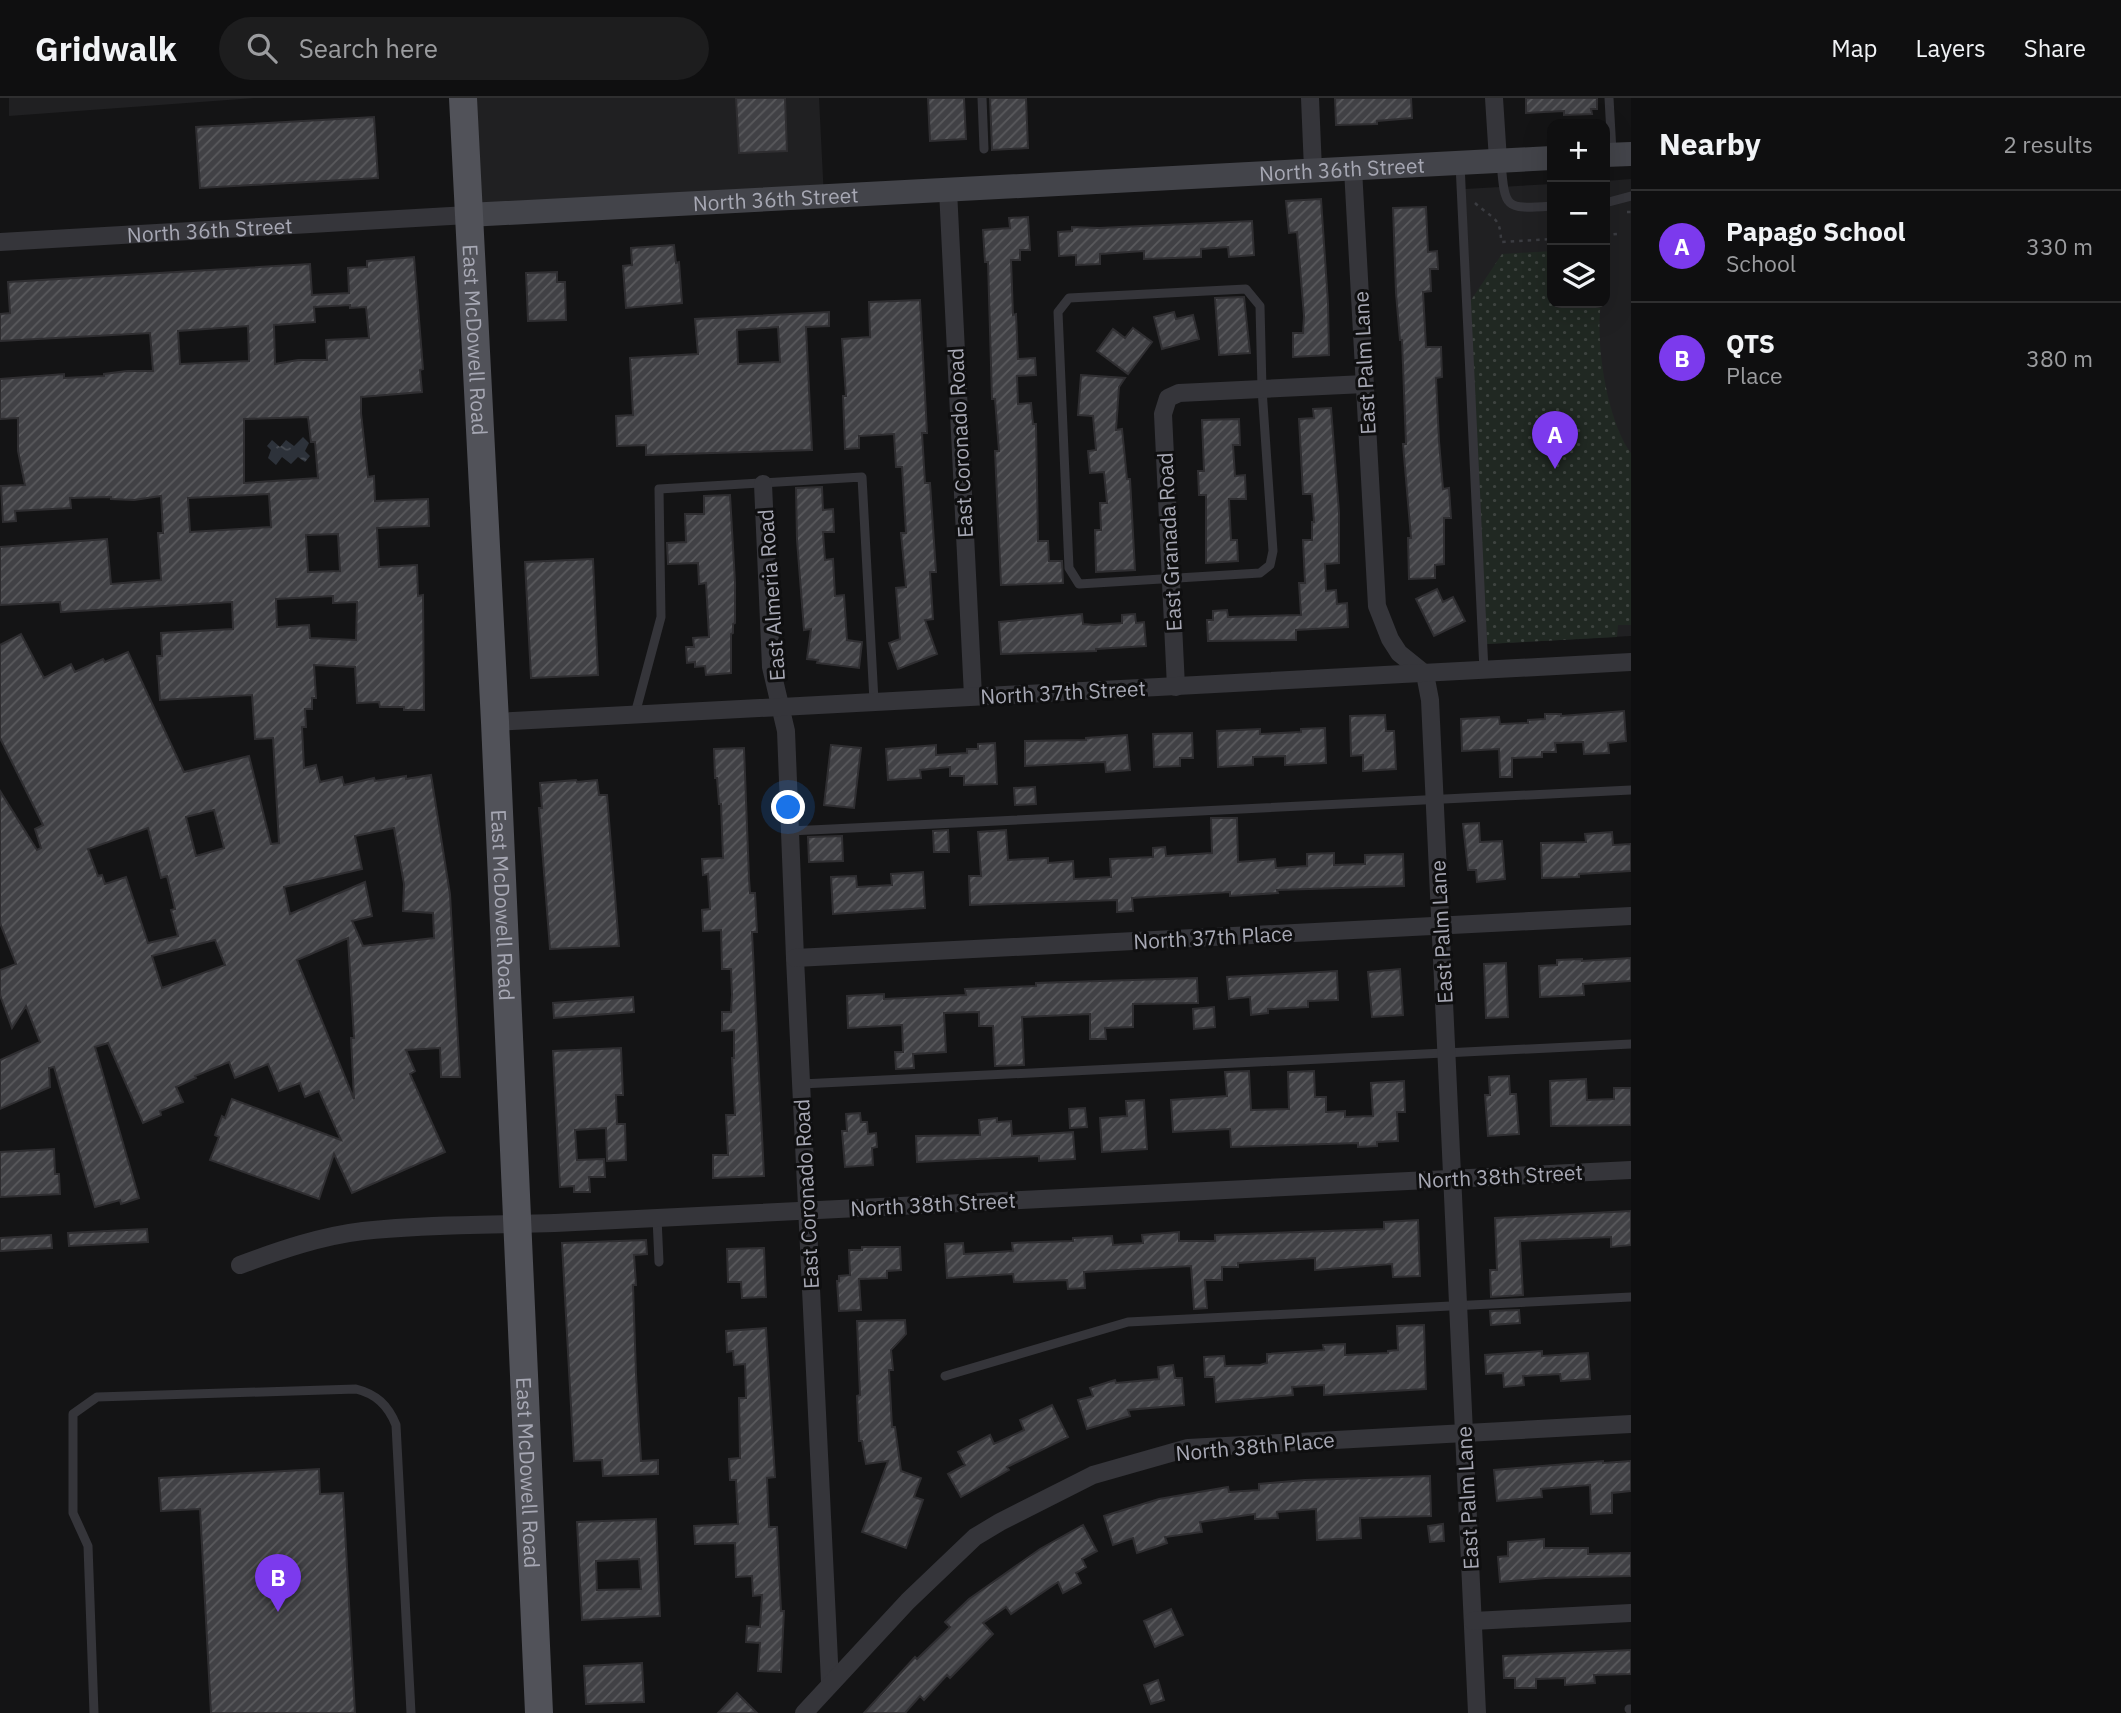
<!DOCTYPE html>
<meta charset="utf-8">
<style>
:root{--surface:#0f0f10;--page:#1d1d1e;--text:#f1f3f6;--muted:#9b9c9f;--line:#2f2f30;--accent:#7c3aed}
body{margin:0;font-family:"IBM Plex Sans",sans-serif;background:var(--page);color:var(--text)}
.controls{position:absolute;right:21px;top:21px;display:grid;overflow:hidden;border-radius:14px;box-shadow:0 7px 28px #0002}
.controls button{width:63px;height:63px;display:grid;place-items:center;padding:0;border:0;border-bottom:2px solid var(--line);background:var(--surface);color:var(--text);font:35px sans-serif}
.you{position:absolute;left:789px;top:710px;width:24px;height:24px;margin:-18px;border:5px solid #fff;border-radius:50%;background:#1a73e8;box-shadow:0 0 0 10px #1a73e833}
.badge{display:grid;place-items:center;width:46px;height:46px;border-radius:50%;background:var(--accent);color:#fff;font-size:23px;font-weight:700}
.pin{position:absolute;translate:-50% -58px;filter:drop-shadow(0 2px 4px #0008)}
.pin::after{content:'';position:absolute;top:37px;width:24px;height:21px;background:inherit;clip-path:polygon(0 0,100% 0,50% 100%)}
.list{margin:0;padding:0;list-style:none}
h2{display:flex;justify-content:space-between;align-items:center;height:91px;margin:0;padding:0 28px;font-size:30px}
h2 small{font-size:23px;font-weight:400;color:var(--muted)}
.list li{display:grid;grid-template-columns:46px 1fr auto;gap:21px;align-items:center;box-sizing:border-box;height:112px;padding:0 28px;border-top:2px solid var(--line)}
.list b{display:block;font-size:26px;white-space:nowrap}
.list p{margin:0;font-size:23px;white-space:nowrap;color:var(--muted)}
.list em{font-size:23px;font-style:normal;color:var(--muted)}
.icon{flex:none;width:38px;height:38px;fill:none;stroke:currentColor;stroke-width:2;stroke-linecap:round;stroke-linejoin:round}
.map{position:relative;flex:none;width:1631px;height:1615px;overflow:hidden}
header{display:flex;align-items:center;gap:42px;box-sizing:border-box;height:98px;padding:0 35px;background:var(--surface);border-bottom:2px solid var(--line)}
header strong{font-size:33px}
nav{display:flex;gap:38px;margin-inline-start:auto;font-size:24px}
.search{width:490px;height:63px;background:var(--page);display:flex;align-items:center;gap:18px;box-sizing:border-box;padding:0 24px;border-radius:38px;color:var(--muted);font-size:26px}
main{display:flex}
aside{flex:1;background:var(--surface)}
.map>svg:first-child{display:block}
</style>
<header>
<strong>Gridwalk</strong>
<div class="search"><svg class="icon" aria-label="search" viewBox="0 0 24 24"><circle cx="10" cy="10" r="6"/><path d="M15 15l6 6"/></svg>Search here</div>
<nav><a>Map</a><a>Layers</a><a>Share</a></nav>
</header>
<main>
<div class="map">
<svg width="1631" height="1615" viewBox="0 0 1631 1615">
<defs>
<pattern id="grass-dots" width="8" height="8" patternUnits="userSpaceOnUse" patternTransform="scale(1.75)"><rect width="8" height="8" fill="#202822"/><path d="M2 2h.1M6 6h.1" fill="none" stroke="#3e4440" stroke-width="1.8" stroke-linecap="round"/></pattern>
<pattern id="water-ripples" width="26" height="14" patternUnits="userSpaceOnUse" patternTransform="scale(1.75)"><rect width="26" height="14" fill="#2d323a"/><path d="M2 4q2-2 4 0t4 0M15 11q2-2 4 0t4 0" fill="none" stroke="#494d54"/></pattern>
<pattern id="building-hatch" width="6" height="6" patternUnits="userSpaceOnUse" patternTransform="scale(1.75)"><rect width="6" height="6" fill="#414145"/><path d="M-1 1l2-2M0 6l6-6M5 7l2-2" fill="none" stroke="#5a5a5d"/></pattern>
</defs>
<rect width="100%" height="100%" fill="#141415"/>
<path fill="#202022" d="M9,0H255L9,18Z
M463,0H819L824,100L468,117Z
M1631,81V538L1487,546L1465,91L1552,86V205H1605V83Z"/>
<path fill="url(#grass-dots)" d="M1552,153V205H1601C1595,245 1607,323 1631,355V527H1618L1617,539L1487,546L1467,208L1502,156Z"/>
<path fill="url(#water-ripples)" d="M303,339L309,345L305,353L310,358L305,364L298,359L291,366L282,359L276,367L268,360L271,352L267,348L272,342L280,349L286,342L294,348Z"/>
<path fill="url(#building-hatch)" stroke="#2f2e31" stroke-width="2" fill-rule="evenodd" d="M736,0H785L787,53L739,55Z
M928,0H964L966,41L930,43Z
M990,0H1026L1028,50L992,52Z
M1335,0H1411L1412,20L1377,23V26L1336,27Z
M1526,0H1597V11H1591L1592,16L1564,17V13L1526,15Z
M374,19L378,80L200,90L196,29Z
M1321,101L1328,205L1329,257L1293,259V235H1303L1304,218L1297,134L1289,135L1286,103Z
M1426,109L1428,154L1437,153L1438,171H1430L1431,193L1423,194L1426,249H1441L1442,279L1436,280L1439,343L1443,391L1449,390L1451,420H1444V466L1435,467V480L1409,481L1408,440H1411L1403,346H1406L1402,242H1400L1396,195L1393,110Z
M1028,119L1030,152H1020V162H1011L1013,217L1016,216L1018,261L1035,260L1036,277L1017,278L1018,306L1031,305L1033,326H1036L1038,443H1048L1049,463H1062L1063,485L1001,487L995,353H999L995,301H992L988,164H985L983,132L1010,130L1009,120Z
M1252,123L1254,157L1229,159L1228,149L1201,151V159L1144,161V153L1100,156V166L1076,167V157L1059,158L1058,134L1072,133V129L1099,130Z
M674,147L676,165L679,164L682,205L626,210L623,168L632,167L631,150Z
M414,159L423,271L420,272L422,294L361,299V315L368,379L374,378L375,403L428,401L429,428L377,430L379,469L417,467L418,498L423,497L424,612H404V609H380L379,604L357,605L355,569L314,567L316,600H312V611H305L306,629H302L304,670L316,667L320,684L342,679L344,687L374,680L375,683L406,678V681L431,677L450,796L460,979H441L440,950L406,952L415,973L410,976L445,1054L352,1095L334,1056L319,1101L210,1062L219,1039L215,1037L222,1018L225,1020L232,1001L341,1042L319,993L305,999L300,985L279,993L268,966L235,980L229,964L195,978L196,980L176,989L183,1004L160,1013L161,1017L143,1025L108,945L95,949L139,1100L121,1106L120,1102L95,1109L54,969L49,970L50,989L0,1011V962L40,944L26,908L12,930L0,897V872L16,866L0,825V693L37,752L41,750L35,731L43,727L0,640V547L21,536L44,580L71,566L75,574L103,561L105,564L128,554L184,674L249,658L271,746L279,745L273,640L255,641L252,597L160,602L157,558H162L161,535L233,531L232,504L61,514L60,504L0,507V449L107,441L111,486L161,482L158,435H163L161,398L134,402L111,401V399L70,400L71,410L15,413L16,423L3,424L1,388L25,387L18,353V320L0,321V281L64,276V280L104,278V276L127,273H153L150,235L0,243V216L10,215L8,184L310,166L312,197L349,195L348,170L367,169V163ZM350,207V210L366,209L369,240L326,242L327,262H298L275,266L274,227L315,224L314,209ZM248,228L249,263L180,266L178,233ZM308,319L311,344H315L318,380L244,385V321ZM269,396L271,429L190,434L188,400ZM338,436L340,473L308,474L306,437ZM333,498V505L357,504L356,542L310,540L309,527L277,529L276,501ZM214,712L224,750L196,758L186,719ZM148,730L161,780L167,778L175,811L171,812L178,838L148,845L126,779L105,786L102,777L98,778L88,751ZM394,730L404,786L403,813L433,815L434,840L363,848L352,823L372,818L365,784L290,816L284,789L362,771L355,738ZM348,840L354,940H351L354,1001L297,862ZM215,842L225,867L162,890L152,858Z
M557,174V184H565L566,222L528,223L526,175Z
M1244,199L1250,255L1219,257L1215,200Z
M920,202L927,335H922L925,385H930L936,474H930L933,521L925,522L937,556L898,571L889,545L900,541L896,490L906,489L901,435H906L902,369H896L894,336L859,338V350L845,351L843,298H846L842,241L870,239L869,204Z
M829,214V228L806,229L812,352L646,357V347L617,348L616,318L633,317L630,260L698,256L695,221ZM778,229L780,264L738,266L737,232Z
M1174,214L1176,221L1193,217L1199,241L1162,251L1154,219Z
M1133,230L1152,244L1128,276L1097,253L1113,231L1125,240Z
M1081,277L1125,280L1119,289L1116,332L1122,331L1127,381H1130L1135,472L1096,474L1095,432H1101L1100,405H1107L1104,374L1090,375L1088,353L1096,352L1093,318L1078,317Z
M1331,310L1339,414V465L1325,466L1326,493L1336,492L1337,506L1347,505L1348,529L1296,532V542L1208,543L1207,522H1213V513L1227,512L1228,519L1301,517L1299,485H1305L1303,442H1312V424H1314L1312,396H1303L1299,321L1314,320L1313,311Z
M1239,321L1240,347H1233L1235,378L1245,377L1246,401H1229L1231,442H1237L1238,463L1206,465V397H1199L1198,373H1204L1202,322Z
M822,389L823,412L833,411L834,434H823L825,462L833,461L835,498L844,497L847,542L862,544L859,570L817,565L818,562L807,561L811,531L804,532L797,442L796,390Z
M730,397L735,484V525L733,526V535L731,536V575L706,577L705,568L695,569V564L687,565L686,549H694L693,540L709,539L706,485L699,486L698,465L668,466L667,445L686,444L685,416H704V398Z
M593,461L598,577L531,580L525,464Z
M1437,491L1443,504L1453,499L1465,523L1434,538L1416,501Z
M1082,516L1083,526L1095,527L1122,525V517L1135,516L1136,525L1144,524L1146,548L1096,551V553L1001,556L999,524Z
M1624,613L1626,643L1608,645L1609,655L1584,656L1583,644L1555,645L1556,654H1542V659L1512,660V679H1500L1499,651L1462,653L1461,621L1499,619L1500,626L1528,625V622L1545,621V616H1561V618Z
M1385,617L1386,633H1394L1396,671L1363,673V657L1351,658L1350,618Z
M1325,630L1326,665L1285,667V658L1253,659V667L1218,669L1217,633L1260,631V636L1301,634V631Z
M1192,635L1193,660H1180V668L1154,669L1153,636Z
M1127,637L1130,672L1106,674L1105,664L1025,668V643L1086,642V640Z
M995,645L997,686L964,687V678H950V669L920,672L921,680L888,682L886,651L936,647V657L967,655V651H978V646Z
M831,647L861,650L854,710L824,707Z
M744,650L749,780L750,795H755L757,834H752L764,1078L713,1080V1057H728L726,1017H735L732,960H734V932L722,933V914H731L732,897L731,871H722L721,832L703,833L702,812L710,811L708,776L703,777L702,761L723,760L721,706H719L717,680H715L714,651Z
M576,682L577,684L597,682L599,697H607L619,848L550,851L539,710H542L540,685Z
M1035,689L1036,706L1015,707L1014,690Z
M1211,720H1237L1238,764L1275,761L1276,770L1307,768V756L1334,755V767L1365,766V757L1403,756L1404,788L1277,792L1278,795L1230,798V794L1132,800L1133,813L1117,814V802L970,807L969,778H981L978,734L1006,732L1008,762L1048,760V765L1073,763L1074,781L1111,779L1110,761L1153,759V750L1165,749L1166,758L1212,755Z
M1479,725L1480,744L1502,743L1505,781L1477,784L1476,772H1468L1463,726Z
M948,732L949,754H934L933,733Z
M1612,734L1613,747L1631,746V773L1579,776V779L1542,780L1541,745L1586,744L1585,736Z
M842,738L843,763L809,764L808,739Z
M923,774L925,810L833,816L831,779L856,778L857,789L892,787L891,776Z
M1631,860V883L1583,886L1584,897L1540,899L1539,868L1557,867V862L1582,861V863Z
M1506,865L1508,919L1486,920L1484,866Z
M1400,871L1403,917L1372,919L1368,874Z
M1337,873L1338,902L1308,903V909L1268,911V915L1251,917L1250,899L1229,901L1227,879Z
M1197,880L1198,905L1133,906V929L1105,930L1106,941H1090V916L1022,919L1024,967L995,968L993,928H979V914L944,915L946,954L913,956L914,970L896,971L895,954H903L902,927L848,930L847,898L884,896V901L966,897L965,891L1036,888V885Z
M633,899L634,914L554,920L553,905Z
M1214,909L1215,929L1194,931L1193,911Z
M621,950L623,997H616L617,1026H625L626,1062L607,1063L606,1030L575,1032L577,1062L604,1061L605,1079H589L590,1094H574V1088L560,1089L553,953Z
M1249,973L1251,1012L1289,1011L1288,974L1314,973L1315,999H1326V1014L1345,1013V1019L1373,1018L1371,985L1404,983L1405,1014H1397L1398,1043L1377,1044V1048L1358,1049V1045L1231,1049L1230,1031L1173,1034L1171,1002L1227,998L1225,974Z
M1509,978L1510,996H1516L1519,1036L1488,1038L1485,997H1490L1489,979Z
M1586,981L1587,1002L1614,1001V990H1631V1027L1551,1028L1550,983Z
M1144,1002L1147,1051L1102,1054L1100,1020L1127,1018L1126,1003Z
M1085,1010L1087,1029L1070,1030L1069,1011Z
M860,1015L861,1024H867L868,1036L876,1035L877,1049L872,1050L873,1067L845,1069L842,1033H847L846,1016Z
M997,1020V1024L1011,1023L1012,1038L1073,1034L1075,1061L1039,1063V1058L917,1064L916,1038L980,1037L979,1022Z
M54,1051L55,1076H59L60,1096L0,1099V1054Z
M1631,1113V1147L1611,1149V1139L1520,1143L1523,1197L1491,1199L1490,1172H1497L1495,1120Z
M1418,1122L1420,1178L1393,1179L1392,1166L1315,1172V1160L1238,1165V1169H1222V1182H1205L1207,1210L1194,1211L1191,1168L1084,1174L1085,1190L1068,1191L1067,1182L1014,1184L1013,1176L947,1180L945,1146L963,1145L964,1156L1013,1153L1012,1145L1073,1143V1140L1112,1138L1113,1147L1143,1145L1142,1137L1179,1134V1143H1215V1137L1384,1131V1124Z
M147,1131L148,1144L69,1148L68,1135Z
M51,1137L52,1150L0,1153V1140Z
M646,1142L647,1156L634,1157L636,1187H633L636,1276L641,1363L658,1362V1376L603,1378L602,1362L574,1363L562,1145Z
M862,1149H900L901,1172L887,1173V1180L859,1181L861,1212L839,1213L837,1183H839V1178L850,1177L849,1152H862Z
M764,1150L766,1199L742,1200L741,1184H728L727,1151Z
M1519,1212L1520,1225L1491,1227L1490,1213Z
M905,1222L906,1236L891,1252L893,1272H889L892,1329H895L901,1373L921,1380L914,1399L923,1402L906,1450L862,1434L888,1363L866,1366L862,1343H859L857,1298L860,1297L857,1223Z
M1424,1227L1426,1291L1324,1297V1287L1292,1289L1293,1297L1216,1304L1214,1279H1205L1204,1259L1224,1258L1225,1268L1260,1267L1267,1265V1256L1324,1252L1323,1247L1345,1246V1257L1388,1255V1253L1398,1252L1397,1228Z
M766,1230L775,1379L767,1380L769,1429H777L781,1513H784L781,1574L758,1573L760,1545L746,1544L747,1528L760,1529L762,1497L753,1498L752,1478L736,1479L735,1445L695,1446L694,1428L738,1426L736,1382H730L729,1361L740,1360L739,1300H746L745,1266L734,1267L733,1253L727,1254L726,1233Z
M1542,1253V1258L1588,1255L1590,1281L1561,1283L1560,1276L1523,1278L1524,1287L1504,1289L1503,1275L1486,1276L1485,1257Z
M1173,1267L1175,1280H1182L1184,1307L1128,1312L1130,1318L1087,1331L1078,1302L1093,1298L1090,1290L1115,1282L1116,1285L1159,1281L1158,1269Z
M1052,1307L1068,1339L1007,1369L1009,1372L961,1399L948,1376L965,1367L958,1354L990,1337L994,1346L1024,1332L1020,1322Z
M1603,1363V1365L1631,1363V1393L1612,1395V1415L1591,1416L1590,1387L1541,1391L1542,1399L1497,1403L1494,1372Z
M319,1371L320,1396L343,1395L355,1615H211L200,1411L161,1413L159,1380Z
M1430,1378L1431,1418L1360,1420L1361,1440L1317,1442L1316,1411L1277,1414L1278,1420L1255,1421V1416L1200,1424L1202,1434L1165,1439L1167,1445L1137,1455L1133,1440L1113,1447L1104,1418L1159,1401L1228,1389L1229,1394L1259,1392V1386L1305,1382Z
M656,1421L660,1518L582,1522L577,1424ZM639,1461L641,1491L597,1492L596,1463Z
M1443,1426L1444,1443L1430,1444L1428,1428Z
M1083,1427L1097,1453L1082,1461L1086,1469L1076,1475L1081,1485L1063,1495L1058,1484L1011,1516L1006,1509L983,1525L993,1536L950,1580L947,1577L924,1602L920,1598L905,1615H864L915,1559L917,1561L950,1529L945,1524L969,1501L1040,1451Z
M1544,1441V1450H1588V1456L1631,1455V1478L1546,1480L1500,1484L1498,1459L1508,1458V1444Z
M1171,1511L1183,1537L1155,1549L1144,1523Z
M1631,1552V1576L1594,1577L1595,1585L1565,1587V1580L1536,1581V1590H1515V1580H1504L1503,1558Z
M642,1565L644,1604L586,1606L584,1568Z
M1158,1582L1164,1602L1151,1606L1144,1587Z
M737,1595L757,1615H718Z"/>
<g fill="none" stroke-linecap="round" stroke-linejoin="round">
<path stroke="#3b3c41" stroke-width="2.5" stroke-dasharray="3.5 5" stroke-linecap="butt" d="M1475,105C1492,121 1501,118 1501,144L1552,141
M1627,114H1631
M1605,137L1617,136"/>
<path stroke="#35353a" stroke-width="9" d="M982,0L984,51
M1609,0L1612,54
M1501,64C1505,112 1505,111 1552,108
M1460,66L1484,573
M1605,105L1631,98
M1246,191L1260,208L1262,291L1273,453L1270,467L1260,475L1079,486L1069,470L1058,214L1069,200Z
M635,616L661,519L659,391L862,379L874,603
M790,733L1631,692
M801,986L1631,946
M657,1120L659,1164
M945,1278L1128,1224L1631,1199
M1629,1611H1631
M94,1615L88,1448L73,1415V1316L97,1299L356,1291C376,1296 388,1307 396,1327L411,1615"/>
<g stroke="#35353a" stroke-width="18">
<path d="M1310,0L1313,72"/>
<path d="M1494,0L1498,62"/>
<path d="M1353,71L1377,508L1390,541L1399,555L1425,576L1430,602L1477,1615"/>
<path d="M948,92L973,598"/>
<path id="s1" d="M0,144L468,117"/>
<path d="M763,386L771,569L786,633L795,860L830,1584"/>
<path d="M1176,589L1163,316L1168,300L1179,295L1365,286"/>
<path d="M495,624L1631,564"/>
<path d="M795,860L1631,818"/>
<path d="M240,1167C280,1152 321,1138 363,1133C427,1126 492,1127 555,1125L1631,1072"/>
<path d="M1473,1523L1631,1515"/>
<path d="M804,1615L908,1503L975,1439L1000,1424L1093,1377L1188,1350L1631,1326"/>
</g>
<g stroke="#43444a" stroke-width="24">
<path d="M1605,57L1631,56"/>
<path id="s2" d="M468,117L1552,60"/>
</g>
<path stroke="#515259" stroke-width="28" id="s3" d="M463,0L495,624L539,1615"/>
</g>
<g text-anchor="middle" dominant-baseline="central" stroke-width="6" stroke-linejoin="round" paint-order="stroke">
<g font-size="21" fill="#a7a8b4" stroke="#0f0f10">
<text stroke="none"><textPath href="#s2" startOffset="875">North 36th Street</textPath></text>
<text stroke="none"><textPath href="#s2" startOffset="308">North 36th Street</textPath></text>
<text stroke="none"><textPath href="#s1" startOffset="210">North 36th Street</textPath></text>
<text stroke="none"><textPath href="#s3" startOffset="242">East McDowell Road</textPath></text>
<text transform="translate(1364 265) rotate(-93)">East Palm Lane</text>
<text transform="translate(960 345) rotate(-93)">East Coronado Road</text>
<text transform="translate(1169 444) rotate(-93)">East Granada Road</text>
<text transform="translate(771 497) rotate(-94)">East Almeria Road</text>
<text transform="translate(1063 594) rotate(-3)">North 37th Street</text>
<text stroke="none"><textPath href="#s3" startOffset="808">East McDowell Road</textPath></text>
<text transform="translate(1441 834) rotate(-93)">East Palm Lane</text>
<text transform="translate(1213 839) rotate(-3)">North 37th Place</text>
<text transform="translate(1500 1078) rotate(-3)">North 38th Street</text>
<text transform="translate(806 1096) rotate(-93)">East Coronado Road</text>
<text transform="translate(933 1106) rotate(-3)">North 38th Street</text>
<text transform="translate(1255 1348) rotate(-5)">North 38th Place</text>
<text stroke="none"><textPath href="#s3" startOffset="1376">East McDowell Road</textPath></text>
<text transform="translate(1467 1400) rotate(-93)">East Palm Lane</text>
</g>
</g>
</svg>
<div class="controls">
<button>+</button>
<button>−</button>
<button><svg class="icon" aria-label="layers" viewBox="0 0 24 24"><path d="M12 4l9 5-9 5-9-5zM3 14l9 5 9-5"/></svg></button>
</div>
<div class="you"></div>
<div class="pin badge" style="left:1555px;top:371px">A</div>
<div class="pin badge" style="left:278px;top:1514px">B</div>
</div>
<aside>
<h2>Nearby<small>2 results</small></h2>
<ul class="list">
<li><span class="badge">A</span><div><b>Papago School</b><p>School</p></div><em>330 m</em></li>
<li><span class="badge">B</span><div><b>QTS</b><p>Place</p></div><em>380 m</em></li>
</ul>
</aside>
</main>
